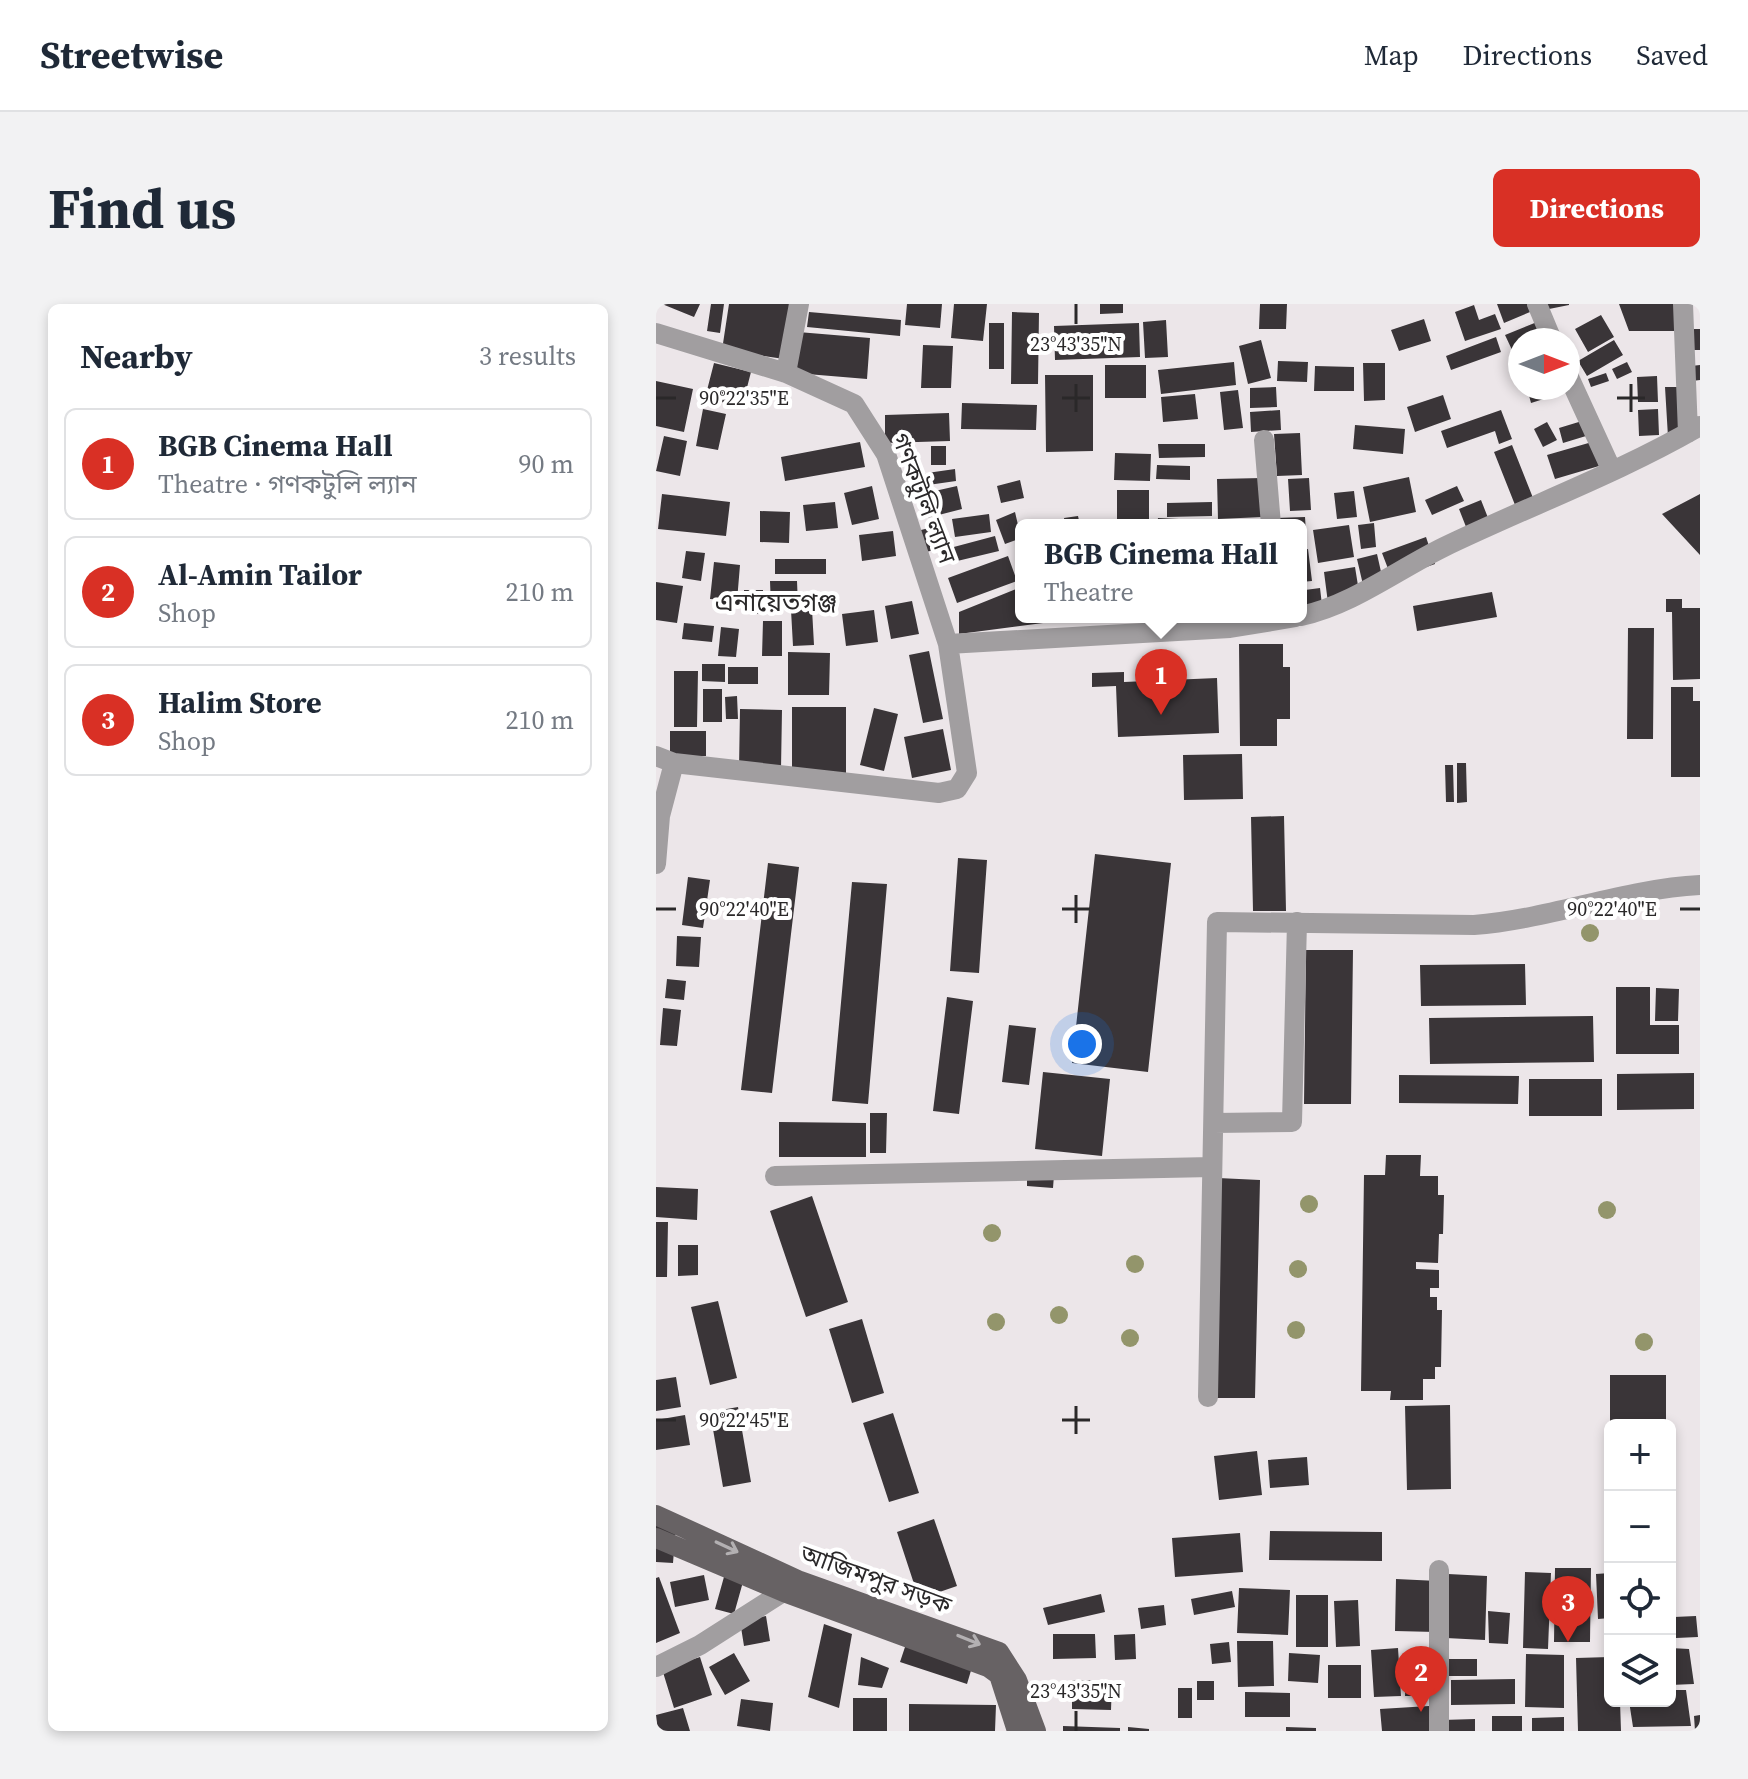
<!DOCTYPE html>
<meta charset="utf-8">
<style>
:root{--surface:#fff;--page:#f2f2f3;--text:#1f2937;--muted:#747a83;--line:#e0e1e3;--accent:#d93025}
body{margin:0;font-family:"Source Serif 4","Noto Sans Bengali",serif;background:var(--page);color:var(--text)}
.controls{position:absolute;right:24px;bottom:24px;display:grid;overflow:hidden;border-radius:12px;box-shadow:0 4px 12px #0003}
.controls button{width:72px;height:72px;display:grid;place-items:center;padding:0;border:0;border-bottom:2px solid var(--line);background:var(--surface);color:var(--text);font:40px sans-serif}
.compass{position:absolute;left:852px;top:24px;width:72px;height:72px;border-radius:50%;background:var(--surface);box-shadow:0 4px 12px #0003;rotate:90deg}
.you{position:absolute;left:426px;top:740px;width:28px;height:28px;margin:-20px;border:6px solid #fff;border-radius:50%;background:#1a73e8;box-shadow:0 0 0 12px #1a73e833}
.badge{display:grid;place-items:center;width:52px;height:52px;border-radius:50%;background:var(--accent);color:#fff;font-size:26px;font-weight:700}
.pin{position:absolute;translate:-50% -66px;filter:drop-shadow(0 2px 4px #0008)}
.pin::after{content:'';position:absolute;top:42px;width:28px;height:24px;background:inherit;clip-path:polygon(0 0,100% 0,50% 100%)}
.popup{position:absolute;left:359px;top:215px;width:292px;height:104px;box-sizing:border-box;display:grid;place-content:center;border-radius:12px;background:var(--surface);filter:drop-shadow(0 2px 6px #0005);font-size:26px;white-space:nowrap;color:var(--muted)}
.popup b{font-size:30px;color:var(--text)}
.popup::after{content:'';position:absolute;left:50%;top:100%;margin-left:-16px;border:16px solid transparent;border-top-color:var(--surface)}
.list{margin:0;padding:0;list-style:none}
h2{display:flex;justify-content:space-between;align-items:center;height:104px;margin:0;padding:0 32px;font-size:34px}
h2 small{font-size:26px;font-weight:400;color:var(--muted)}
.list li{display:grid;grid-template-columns:52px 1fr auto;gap:24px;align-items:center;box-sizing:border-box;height:112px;margin:0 16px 16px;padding:0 16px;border:2px solid var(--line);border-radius:12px}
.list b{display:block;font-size:30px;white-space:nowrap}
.list p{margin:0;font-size:26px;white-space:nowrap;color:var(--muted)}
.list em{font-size:26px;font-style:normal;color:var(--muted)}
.icon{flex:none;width:44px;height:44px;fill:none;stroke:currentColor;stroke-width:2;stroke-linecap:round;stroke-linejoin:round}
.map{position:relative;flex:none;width:1044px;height:1427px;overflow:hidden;border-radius:12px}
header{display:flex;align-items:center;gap:48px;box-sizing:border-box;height:112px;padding:0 40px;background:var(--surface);border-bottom:2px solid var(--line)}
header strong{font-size:38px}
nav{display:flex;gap:44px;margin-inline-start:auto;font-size:28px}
.intro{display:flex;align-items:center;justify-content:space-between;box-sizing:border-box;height:192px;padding:0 48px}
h1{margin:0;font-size:56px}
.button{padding:20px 36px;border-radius:12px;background:var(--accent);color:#fff;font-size:28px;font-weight:700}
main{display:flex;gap:48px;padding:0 48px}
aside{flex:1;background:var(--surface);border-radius:12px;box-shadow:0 4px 12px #0003}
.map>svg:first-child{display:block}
</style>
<header>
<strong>Streetwise</strong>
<nav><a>Map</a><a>Directions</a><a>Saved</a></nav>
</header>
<div class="intro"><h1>Find us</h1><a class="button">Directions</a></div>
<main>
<aside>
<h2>Nearby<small>3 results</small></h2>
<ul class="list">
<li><span class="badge">1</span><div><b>BGB Cinema Hall</b><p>Theatre · গণকটুলি ল্যান</p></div><em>90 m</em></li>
<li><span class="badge">2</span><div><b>Al-Amin Tailor</b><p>Shop</p></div><em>210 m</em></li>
<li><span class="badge">3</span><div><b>Halim Store</b><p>Shop</p></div><em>210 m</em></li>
</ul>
</aside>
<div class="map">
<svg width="1044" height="1427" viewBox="0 0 1044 1427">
<rect width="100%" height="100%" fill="#ece6e9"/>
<path fill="#3a3538" d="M6,0H44L38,13Z
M55,0H68L64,29L51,27Z
M73,0H136L128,55L66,46Z
M251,0H286L284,24L249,21Z
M298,0H331L327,37L295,34Z
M444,0H467V9L444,10Z
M604,0H631L630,25H603Z
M841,0H871L874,8L848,19Z
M887,0H913V1L888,6Z
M963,0H1022V27H973Z
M818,1L823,16L839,10L845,25L809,37L799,8Z
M153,8L245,16L244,32L151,23Z
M356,8L383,9L382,80H355Z
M945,11L958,33L932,48L919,25Z
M768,15L775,37L743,47L735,26Z
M510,16L512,53L489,54L487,18Z
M881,18L886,36H864V45L857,48L849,31Z
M333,19H348V65H333Z
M483,19L484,53L399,56L398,22Z
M1033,25H1044V46H1033Z
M142,28L214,34L211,75L139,69Z
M840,33L845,48L795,66L790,52Z
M605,36L615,74L592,80L583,42Z
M958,36L967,51L931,72L922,57Z
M267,41L297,42L295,84H265Z
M622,57L652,58L651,78L621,77Z
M578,58L580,81L505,90L502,66Z
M971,58L976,68L961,75L956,65Z
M58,59L95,68L86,103L49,94Z
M707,59H729V96L708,97Z
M449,61H490V94H449Z
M1044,61V76L1036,77L1035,62Z
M659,62L698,63V87H658Z
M950,69L953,77L935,83L932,75Z
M389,71H437V147L390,148Z
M1001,72L1002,98H982L981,73Z
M0,77L37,85L28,128L0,122Z
M620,83L621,103L594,104V84Z
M1009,83H1025L1027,132L1012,133Z
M871,84H909L910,88L875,99Z
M582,86L587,124L568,126L564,88Z
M539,90L542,115L507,118L505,93Z
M787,91L795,115L759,128L751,103Z
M306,99L381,101L380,126L305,125Z
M47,105L70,110L62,146L40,142Z
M1002,105L1003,131L983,132L982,106Z
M624,106L625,126L595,128L594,108Z
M845,106L856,135L843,140L839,127L791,144L785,127Z
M293,109L294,137L229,139V111Z
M926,117L930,132L907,139L903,124Z
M891,118L901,136L887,143L878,125Z
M699,121L749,125L747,150L697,145Z
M644,129L646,171L621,172L618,130Z
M8,132L31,137L24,172L0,167Z
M204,138L209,163L129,177L125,153Z
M936,138L943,162L899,175L891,151Z
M502,140H549V153L503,154Z
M856,141L881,204L863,211L838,148Z
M275,142H290V161H275Z
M459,149L495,150L494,177L458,176Z
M501,161L534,162V176L500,175Z
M299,165L300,177L265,182L264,170Z
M753,173L760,208L714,218L707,183Z
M606,174L607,213L562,215L561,175Z
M653,174L655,206L634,207L632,175Z
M364,176L368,194L345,199L341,182Z
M216,182L223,215L196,221L188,189Z
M301,182L306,205L267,215L261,191Z
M801,182L808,197L776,211L769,196Z
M461,186H493V221H461Z
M698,187L701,213L681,215L678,189Z
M6,190L74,198L70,232L2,225Z
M1044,190V251L1006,210Z
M825,196L836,224L814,233L803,205Z
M179,198L182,224L150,227L147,201Z
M556,198V212L511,213V199Z
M104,207L134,208L133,239L104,238Z
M359,208L365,234L349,240L340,216Z
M333,210L335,228L299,233L296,215Z
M422,212L424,221H409L408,214Z
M649,213L651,243H645V221H621L620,214Z
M502,214L523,215V221H501Z
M718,219L720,243L705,245L702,221Z
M693,221L698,253L662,259L657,226Z
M277,223L282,245L266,249L261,227Z
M237,227L240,252L206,257L203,231Z
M339,232L343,247L297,258L294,244Z
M770,233L779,260L736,275L726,249Z
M652,245L656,277L645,278V246Z
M30,247L49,249L45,277L26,274Z
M721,250L728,281L708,285L701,255Z
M352,252L361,277L301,299L292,274Z
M119,255H170V270H119Z
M58,258L84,261L81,297L54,295Z
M699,263L704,294L672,299L668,268Z
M114,277H141L142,302L115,303Z
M0,278L27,282L21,319L0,316Z
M365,283V313L418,315L303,330V308Z
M664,284L666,301L650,303L649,286Z
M88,286H107V310H88Z
M836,288L841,313L761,327L757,302Z
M1010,295H1026V304H1044V375L1017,376L1016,308H1010Z
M256,297L263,330L235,335L229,302Z
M156,305L158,341L137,342L135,306Z
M218,306L222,338L190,342L186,310Z
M107,317H126V352H106Z
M28,319L58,322L56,338L26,335Z
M65,323L83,325L80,353L62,352Z
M972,324H998L997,435H971Z
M583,340H627V363H634V415H621V442H584Z
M273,347L287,415L267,419L253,351Z
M132,348L174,349L173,391H132Z
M46,360H69V378L46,377Z
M72,363H102V380H72Z
M18,367H42L41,423H18Z
M468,368V378L561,374L563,429L462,433L460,382L436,383V369Z
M1015,383H1037V397H1044V473H1015Z
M47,385H66V418H47Z
M81,392L82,415H70L69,393Z
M136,403H190V471H136Z
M218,404L242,410L228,467L204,461Z
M84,405L126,406L125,465H83Z
M287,425L295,466L256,474L248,433Z
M14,427H50V452H14Z
M586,450L587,495L528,496L527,451Z
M801,459H810L811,498L801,499Z
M789,461H797L798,498H790Z
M628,512L630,607H597L595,513Z
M439,550L515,559L492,768L416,759Z
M302,554L331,556L323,669L294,667Z
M112,559L143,563L116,789L85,786Z
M32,573L54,576L47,624L26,621Z
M196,578L231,580L212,800L176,797Z
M21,632L45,633L43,663L20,662Z
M650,646H697L695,800H648Z
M869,660L870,701L765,702L764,661Z
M11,675L30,677L28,696L9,694Z
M960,683H994V721H1023V750H960Z
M1000,684L1023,685L1022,717H999Z
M291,693L317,697L303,810L277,807Z
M7,704L25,706L21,742L4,741Z
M937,712L938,758L774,760L773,714Z
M353,721L380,724L373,781L346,778Z
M387,768L454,775L446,852L379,845Z
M1038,769V805L961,806V770Z
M743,771L863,772L862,800L743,799Z
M873,775H946V812H873Z
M214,809H231L230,849H214Z
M123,818L210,819V853H123Z
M730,851H765L764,872H782V891H788L787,930H783L782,959L760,958V965L783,966V984H774V993H781V1006H786L785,1063H779V1075H767V1096H734L735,1087H705L708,871H729Z
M371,869L398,871L397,884L371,882Z
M562,874L604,876L599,1094H557Z
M0,883L42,885L41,916L0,913Z
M156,892L192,998L150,1013L114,907Z
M0,918H12L11,973H0Z
M22,941H42V971L22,972Z
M62,997L81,1074L54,1081L35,1003Z
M206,1015L228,1089L196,1099L173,1025Z
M954,1071H1010V1121H954Z
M20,1073L25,1103L0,1107V1076Z
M794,1101L795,1185L751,1186L749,1102Z
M82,1103L95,1178L67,1183L54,1108Z
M237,1109L263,1189L233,1198L207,1119Z
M29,1111L34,1141L0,1146V1116Z
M601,1147L606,1191L563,1196L558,1152Z
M651,1153L653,1181L614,1184L612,1156Z
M278,1215L301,1282L263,1295L241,1228Z
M0,1220L20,1222L17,1259L0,1258Z
M614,1227L726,1228V1257L613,1256Z
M584,1229L587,1268L519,1273L516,1234Z
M73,1255L92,1260L78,1310L59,1305Z
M899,1264H935L934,1338H898Z
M869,1268L895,1269L892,1345L867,1344Z
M954,1269V1314L942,1315L940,1270Z
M792,1270L831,1272L829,1336L790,1334Z
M48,1271L53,1296L19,1303L14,1278Z
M3,1273L24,1329L0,1339V1274Z
M740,1275L782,1277L780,1328L739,1327Z
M583,1284L634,1286L632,1331L581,1329Z
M576,1287L579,1303L538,1311L535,1295Z
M445,1290L449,1308L392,1321L387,1304Z
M640,1291H672V1343H640Z
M702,1296L704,1342L680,1343L678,1297Z
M508,1301L510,1321L485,1325L482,1304Z
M832,1307L854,1309L852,1340L833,1339Z
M110,1312L114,1337L88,1342L84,1317Z
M1040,1312L1042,1333L1020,1334L1018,1313Z
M168,1320L196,1330L183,1404L152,1393Z
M397,1330H439L440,1354L397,1355Z
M479,1330L480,1355L459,1356L458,1331Z
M253,1331L319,1353L311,1380L244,1358Z
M581,1337H617L618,1382L582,1383Z
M573,1338L575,1358L556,1360L554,1340Z
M742,1344L745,1392L718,1393L715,1346Z
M1014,1344L1033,1345L1038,1380L1014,1381Z
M751,1348L775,1349L773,1392H749Z
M78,1349L94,1377L69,1391L53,1363Z
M633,1349L664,1351L662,1379L632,1377Z
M870,1350L908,1351V1404L869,1403Z
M44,1353L56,1391L18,1404L6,1365Z
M205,1353L233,1364L226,1384L202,1381Z
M954,1353V1397H964L965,1427H922L920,1354Z
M785,1355H821V1372H785Z
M672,1361H705V1394H672Z
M859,1375V1400L795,1401V1376Z
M416,1376L456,1377L455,1406L416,1405Z
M541,1377H558V1396H541Z
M522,1384H536V1414H522Z
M1014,1386H1030L1035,1422L977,1423L973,1397H1014Z
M589,1388L634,1389V1413H589Z
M197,1394H231V1427H197Z
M85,1395L117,1399L114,1427L81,1422Z
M253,1400L340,1401L339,1427H253Z
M773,1402L775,1427H726L724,1405Z
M27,1404L34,1427H2L0,1411Z
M1044,1411V1427H1039L1038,1412Z
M836,1412H866V1427H836Z
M908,1413V1427H876V1414Z
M819,1415V1427H786V1416Z
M407,1422L464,1424V1427H407Z
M472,1423L493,1425V1427H472Z
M630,1423L660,1424V1427H630Z"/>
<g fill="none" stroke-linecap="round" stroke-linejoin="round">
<path stroke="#a19ea0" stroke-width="20" d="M881,0L896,36
M1027,0L1032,129
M0,29L130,69L198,100L230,150L292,340L311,469L301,485L283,489L18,459L0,452
M130,69L143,0
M912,71L956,167
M608,136L615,221
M645,312C696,301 741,266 788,243C873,202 963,169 1044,122
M292,340L574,324L640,313
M0,560L4,512L18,459
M558,819L636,818L641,618
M119,872L556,863
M552,1093L561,618L818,621C895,615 967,585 1044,581
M0,1363L44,1341L141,1279
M783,1427V1266"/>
<path stroke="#676264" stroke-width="20" d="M0,1211L144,1277L343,1348L361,1376L380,1427
M0,1234L128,1288L332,1363L343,1371L361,1427"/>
</g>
<g fill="#93956b">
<circle cx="934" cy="629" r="9"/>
<circle cx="653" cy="900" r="9"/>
<circle cx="951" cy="906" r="9"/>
<circle cx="336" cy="929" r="9"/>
<circle cx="479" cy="960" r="9"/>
<circle cx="642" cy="965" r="9"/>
<circle cx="403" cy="1011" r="9"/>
<circle cx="340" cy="1018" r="9"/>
<circle cx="640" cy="1026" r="9"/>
<circle cx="474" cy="1034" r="9"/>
<circle cx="988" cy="1038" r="9"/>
</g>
<defs><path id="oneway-shaft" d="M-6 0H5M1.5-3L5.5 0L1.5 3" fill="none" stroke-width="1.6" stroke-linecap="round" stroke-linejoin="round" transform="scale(2)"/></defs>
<g stroke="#b3b0b2">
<use href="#oneway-shaft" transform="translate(71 1243) rotate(25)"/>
<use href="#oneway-shaft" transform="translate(313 1336) rotate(22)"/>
</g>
<path fill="none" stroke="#2a2829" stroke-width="3" d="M420,0V20M420,80V108M975,80V108M0,94H20M406,94H434M961,94H989M420,591V619M0,605H20M406,605H434M1024,605H1044M420,1102V1130M0,1116H20M406,1116H434M420,1407V1427"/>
<g text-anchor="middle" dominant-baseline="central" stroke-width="8" stroke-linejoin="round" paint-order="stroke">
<g font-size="24" fill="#2a2829" stroke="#fff">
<text transform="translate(268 194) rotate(69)">গণকটুলি ল্যান</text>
<text transform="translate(220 1275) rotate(20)">আজিমপুর সড়ক</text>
</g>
<g font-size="26" fill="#2a2829" stroke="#fff">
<text x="120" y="298">এনায়েতগঞ্জ</text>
</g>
</g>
<g font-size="20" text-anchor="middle" fill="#2a2829" stroke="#fff" stroke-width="8" stroke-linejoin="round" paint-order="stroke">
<text x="420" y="47">23°43'35"N</text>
<text x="88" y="101">90°22'35"E</text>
<text x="956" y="612">90°22'40"E</text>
<text x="88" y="612">90°22'40"E</text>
<text x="88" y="1123">90°22'45"E</text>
<text x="420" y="1394">23°43'35"N</text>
</g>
</svg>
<div class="controls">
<button>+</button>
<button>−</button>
<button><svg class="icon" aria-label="locate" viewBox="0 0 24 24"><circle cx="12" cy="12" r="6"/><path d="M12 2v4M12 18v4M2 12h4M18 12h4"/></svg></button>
<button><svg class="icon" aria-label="layers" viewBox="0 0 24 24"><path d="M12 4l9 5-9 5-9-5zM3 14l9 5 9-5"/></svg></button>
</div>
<svg class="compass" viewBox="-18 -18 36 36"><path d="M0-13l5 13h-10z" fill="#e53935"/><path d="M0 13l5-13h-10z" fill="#747a83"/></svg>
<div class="you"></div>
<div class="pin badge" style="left:505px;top:411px">1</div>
<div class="popup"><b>BGB Cinema Hall</b>Theatre</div>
<div class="pin badge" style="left:765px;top:1408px">2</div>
<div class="pin badge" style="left:912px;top:1338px">3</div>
</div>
</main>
